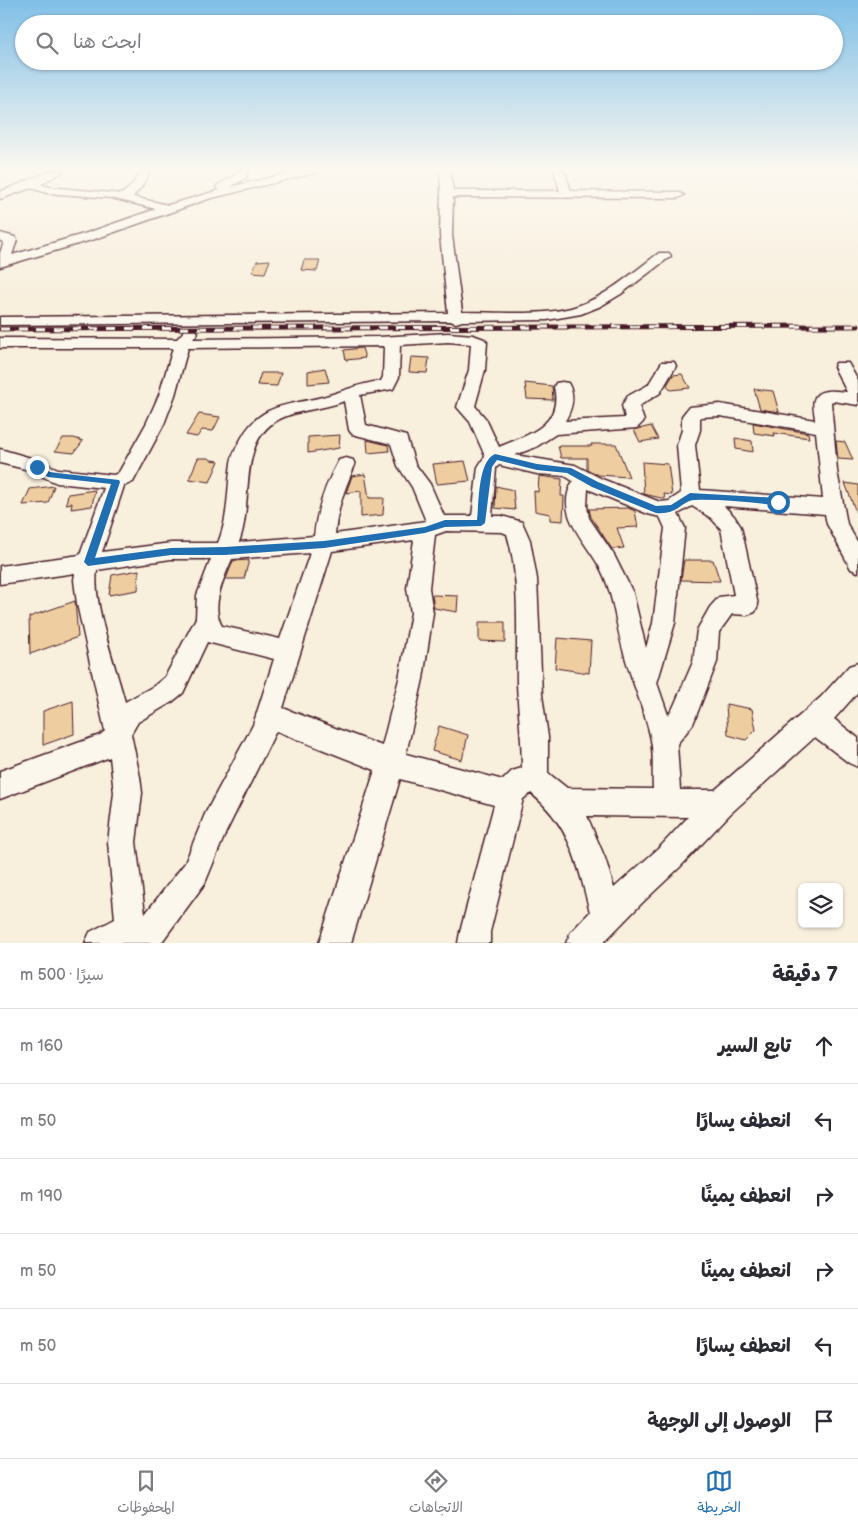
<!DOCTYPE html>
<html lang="ar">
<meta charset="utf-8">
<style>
:root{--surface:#fff;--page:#f2f2f3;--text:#2b2b33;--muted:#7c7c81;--line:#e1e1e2;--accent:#1f6fb2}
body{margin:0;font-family:"Balsamiq Sans","Playpen Sans Arabic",sans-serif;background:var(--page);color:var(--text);direction:rtl}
.controls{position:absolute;right:15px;bottom:15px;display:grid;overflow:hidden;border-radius:8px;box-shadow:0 1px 4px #0004}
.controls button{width:45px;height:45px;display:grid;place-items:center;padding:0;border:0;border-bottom:1px solid var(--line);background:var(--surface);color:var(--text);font:25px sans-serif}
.stop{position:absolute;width:15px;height:15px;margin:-11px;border:4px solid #1f6fb2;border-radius:50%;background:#fff}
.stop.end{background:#1f6fb2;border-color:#fff;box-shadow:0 1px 5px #0008}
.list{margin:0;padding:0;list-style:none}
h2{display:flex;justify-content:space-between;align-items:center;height:65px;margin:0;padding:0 20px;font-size:21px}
h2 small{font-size:16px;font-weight:400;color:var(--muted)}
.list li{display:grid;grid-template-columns:32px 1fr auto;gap:15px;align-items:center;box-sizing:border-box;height:75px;padding:0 20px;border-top:1px solid var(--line)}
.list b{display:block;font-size:19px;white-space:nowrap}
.list em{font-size:16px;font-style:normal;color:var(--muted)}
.icon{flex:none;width:28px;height:28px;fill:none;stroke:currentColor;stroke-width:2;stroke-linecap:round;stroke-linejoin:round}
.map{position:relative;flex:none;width:858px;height:943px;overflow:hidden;direction:ltr}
.search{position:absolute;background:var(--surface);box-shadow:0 1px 4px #0004;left:15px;right:15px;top:15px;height:55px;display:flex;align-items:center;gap:12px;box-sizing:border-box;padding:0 18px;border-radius:28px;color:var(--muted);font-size:19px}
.sheet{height:515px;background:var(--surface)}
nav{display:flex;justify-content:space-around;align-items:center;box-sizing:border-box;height:70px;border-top:1px solid var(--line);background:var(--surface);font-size:14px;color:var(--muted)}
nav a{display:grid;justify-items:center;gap:2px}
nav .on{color:var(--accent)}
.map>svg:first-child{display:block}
</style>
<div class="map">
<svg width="858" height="943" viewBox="0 0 858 943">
<rect width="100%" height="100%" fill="#f8efdd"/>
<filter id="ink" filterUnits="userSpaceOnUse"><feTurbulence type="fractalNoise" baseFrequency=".02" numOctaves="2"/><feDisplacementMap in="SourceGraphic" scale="10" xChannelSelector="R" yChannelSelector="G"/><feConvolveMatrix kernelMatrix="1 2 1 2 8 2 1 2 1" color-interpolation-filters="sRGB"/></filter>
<g filter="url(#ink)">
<path fill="#eecda0" stroke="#4a1f2b" d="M270,260L265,273L252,272L257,261Z
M304,260H320L317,271L301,270Z
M362,348L365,358L346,360L344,350Z
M411,357L429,358L427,373L409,372Z
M325,368L329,382L308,384V371Z
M261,373H281L277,386L257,385Z
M682,374L690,388L670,390L667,385L673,375Z
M525,383L552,386L553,400L527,399Z
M754,389L773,391L779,412L760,409Z
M199,414L220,417L213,431L202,430L197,437L186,435Z
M753,423L808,433L809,438L774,433L775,436L754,433Z
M651,426L658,439L640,442L634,430Z
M340,435L339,448L308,453V437Z
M63,438H74L83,441L74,453L55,451Z
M735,438L752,441L753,452L736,449Z
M367,440L388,445L389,451L368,453Z
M836,441L845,442L853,460L838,459Z
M591,444H616L629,477L598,475L587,469V458H561L558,446H592Z
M198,458H209L211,460L219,461L210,482L189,479Z
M465,461L470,481L437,484L433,464Z
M642,462L668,464L672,495L664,494L665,499L644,494Z
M365,474L369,498H384L383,515L361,517V491L346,493L352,476Z
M539,476L562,479L561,496H564L563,521L550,520V514L535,511L534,491L538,492Z
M845,483L858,485V515H857Z
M54,486L48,503L23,505L30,489Z
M496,486L513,490L515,510L495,508Z
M95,490L92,506L71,509L72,503L66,504L68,494Z
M628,508L635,511L638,527L617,528L624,548L612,549L591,517L589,509Z
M249,560L244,579H226L233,561Z
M684,560H713L720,581L681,580Z
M139,570L138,590L109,595L112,575Z
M432,595L458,596L457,612L434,608Z
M75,601L78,637L30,654L29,617Z
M479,622H505V642L479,641Z
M557,638L591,641L589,673L555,668Z
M73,701L74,734L43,745V711Z
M726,704L752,709L756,730L746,740L728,735Z
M439,726L468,735L462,760L432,751Z"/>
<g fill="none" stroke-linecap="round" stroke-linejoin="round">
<g stroke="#4a1f2b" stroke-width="3">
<path id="minor" d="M53,170H66L41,184L49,187L122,194L132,185L140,172L139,170H149L150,172L142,186L133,197L168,205L220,190L216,187L218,185L237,174L234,170H246L248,173L246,178L230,187L302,170H319L318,172L208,199L95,239L0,267V253L4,242L0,241V233L15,237L17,240L12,255L87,233L156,209L111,198L47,193L31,188L0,199V192Z
M440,170H450L453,191H560L554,170H564L571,191L678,192L684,195L678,198L453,197L452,235L462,312C495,312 540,316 571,308C604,299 632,273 659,253H669L671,256L621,294L601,306L581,314L547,320L462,321L456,323L450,321L0,325V317L448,313L440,235L441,192Z
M190,328L195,330L198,333L193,339L379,337L448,333L473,335L484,339L487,342L485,370L475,406L486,419L499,447C527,435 563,426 554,387L556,383L562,382L568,383C576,396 572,409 565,421L625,418L622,405L628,396L648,385L662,362H674L676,366L660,393L639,406L644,421L637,428L556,434L536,447L515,455L575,465L602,479L660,502L669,501L681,493L677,445L682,430V416L689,407L720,404L815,420C815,414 812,405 814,400C817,387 838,391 847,392L834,367L836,363H848L858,381V405L833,401L831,402L837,471L847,524L858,543V572L851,569L827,524L825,514L724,506L734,516L741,527L758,605L755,612L747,615L732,614L719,632L717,662L693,724L677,744L680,790H715L821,697L849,666L858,663V692L834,719L858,738V767L849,763L815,737L730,814L680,867L642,903L603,943H566L571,932L590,912C578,865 571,826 531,793L523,799L490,932V943H458L460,932L494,805L400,779L351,943H319L375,770L276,731L226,832L205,883L161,943H85L90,932L115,919L108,842L114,793L110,757L0,799V771L100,735L105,731L77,604L74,580L75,573L0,584V566L80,555L104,488L57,483L25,469L0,463V449L38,460L58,469L114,475L119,472L146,424L159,395L173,348H0V338L177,339L185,330ZM448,342L471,344L469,370L457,407L470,422L485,456L478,467L472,516H444L430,484L415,464L406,436L366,425L360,395L393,389L399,377L400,345ZM384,346L383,377L381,381C360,383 342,392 322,397C288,406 260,403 241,439C237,446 232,455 231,463C227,491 229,516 218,543H171L102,552L124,486L133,482L164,424L175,395L188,348ZM344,401L349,430L352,434L391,444L398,466L412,487L426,521L335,534C337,508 345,488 355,465L353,460L346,458L339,460C325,485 317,508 314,536L239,542C255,501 235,437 284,417C303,409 325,409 344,401ZM720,416L816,432L823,499L700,490L695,445L700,430V417ZM499,465L537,474L565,476L573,481C554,513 584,539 599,566C614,593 615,623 624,653C631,680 646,713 651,740C654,756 652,773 653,789L567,788L548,773V737L542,695L537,579L530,540L522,522L502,516H492L496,468ZM588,489L648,514L660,517L665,528L653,623L646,648L633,593L614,555L589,518L587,506ZM692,506L711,518L721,529L734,595L719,597L710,607L697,630L693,662L673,708L668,715L657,683L675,623L685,528L678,514ZM446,531L502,532L507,534C521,581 516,634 517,683C518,711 522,739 522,768L512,771L503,780L406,754L423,679L433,613L429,588L435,535ZM414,540L407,588L411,613L399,679L382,746L283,708L332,551ZM310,553L280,639L222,626C210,606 224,578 232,559ZM171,559H211L197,595L196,618L165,677L154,686L125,702C116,667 92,603 97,570ZM207,642L274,659L253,725L205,814L185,863L145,914L136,842L142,793L140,777L131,734L138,722L172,702L183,693ZM587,816L688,817L660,847L614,888L605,858Z"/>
</g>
<use href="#minor" fill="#fbf7ec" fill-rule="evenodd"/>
<g stroke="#4a1f2b" stroke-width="5">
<path id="rail" d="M0,329L858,326"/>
</g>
<use href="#rail" stroke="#fbf7ec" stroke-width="3" stroke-dasharray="9" stroke-linecap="butt"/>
</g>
</g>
<linearGradient id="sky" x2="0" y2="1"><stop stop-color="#80bfe7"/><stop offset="0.56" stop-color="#fcf8f0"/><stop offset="1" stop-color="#fcf8f0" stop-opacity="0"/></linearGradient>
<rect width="858" height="302" fill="url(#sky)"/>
<path fill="#1f6fb2" d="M495,454L537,464L571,468L598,482L656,506L671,505L690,493L778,498L782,502L778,505C751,503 722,499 695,500C682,500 679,515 656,513L592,487L567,473L537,470L497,460L492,467L485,523L481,526L445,527L425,533L324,548L225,555H171L88,566L84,562L111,484L48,477L33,467L37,464L50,472L57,473L119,480L120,482L95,558L171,548L225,547L324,541L425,527L445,520H477C479,502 478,461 495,454Z"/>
</svg>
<div class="controls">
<button><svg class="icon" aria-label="layers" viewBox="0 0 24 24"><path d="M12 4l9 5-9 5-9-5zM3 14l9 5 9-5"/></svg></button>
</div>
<div class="stop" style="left:778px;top:502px"></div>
<div class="stop end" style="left:37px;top:467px"></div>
<div class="search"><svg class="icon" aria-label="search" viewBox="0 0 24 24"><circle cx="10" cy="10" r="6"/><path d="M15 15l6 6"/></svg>ابحث هنا</div>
</div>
<section class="sheet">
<h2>7 دقيقة<small>سيرًا · 500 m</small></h2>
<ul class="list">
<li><svg class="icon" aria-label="ahead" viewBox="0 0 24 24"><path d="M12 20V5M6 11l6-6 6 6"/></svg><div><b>تابع السير</b></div><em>160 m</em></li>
<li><svg class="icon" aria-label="left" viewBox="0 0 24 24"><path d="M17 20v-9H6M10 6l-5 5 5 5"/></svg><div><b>انعطف يسارًا</b></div><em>50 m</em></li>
<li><svg class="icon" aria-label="right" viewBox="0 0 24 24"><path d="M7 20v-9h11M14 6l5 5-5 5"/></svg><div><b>انعطف يمينًا</b></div><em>190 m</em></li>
<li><svg class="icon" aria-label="right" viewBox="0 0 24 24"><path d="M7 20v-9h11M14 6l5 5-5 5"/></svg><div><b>انعطف يمينًا</b></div><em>50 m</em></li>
<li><svg class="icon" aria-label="left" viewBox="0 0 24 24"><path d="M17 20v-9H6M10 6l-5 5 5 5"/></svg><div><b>انعطف يسارًا</b></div><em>50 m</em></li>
<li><svg class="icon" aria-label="arrive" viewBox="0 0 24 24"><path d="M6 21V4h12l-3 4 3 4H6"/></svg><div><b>الوصول إلى الوجهة</b></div></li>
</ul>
</section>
<nav>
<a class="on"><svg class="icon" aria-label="map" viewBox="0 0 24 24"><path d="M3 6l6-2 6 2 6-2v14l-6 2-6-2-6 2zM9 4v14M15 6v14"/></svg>الخريطة</a>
<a><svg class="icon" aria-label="directions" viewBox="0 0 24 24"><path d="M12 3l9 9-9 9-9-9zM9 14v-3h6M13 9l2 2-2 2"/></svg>الاتجاهات</a>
<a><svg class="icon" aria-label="saved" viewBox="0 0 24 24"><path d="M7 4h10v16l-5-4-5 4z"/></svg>المحفوظات</a>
</nav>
